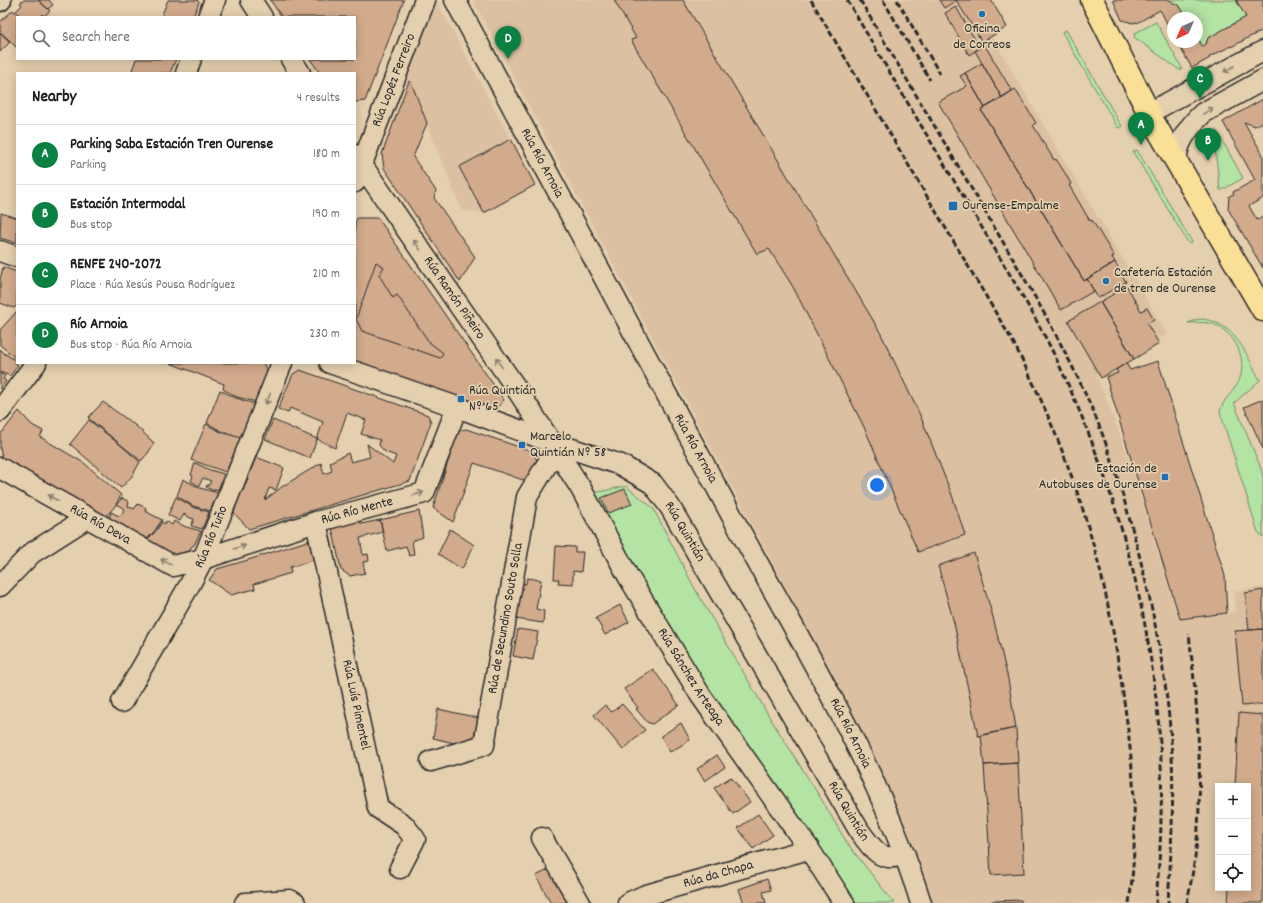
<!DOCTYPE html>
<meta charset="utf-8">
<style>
:root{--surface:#fff;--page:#f6f6f6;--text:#202124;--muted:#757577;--line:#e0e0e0;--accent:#0b8043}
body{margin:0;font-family:Dekko,sans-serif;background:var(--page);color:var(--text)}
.controls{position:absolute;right:12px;bottom:12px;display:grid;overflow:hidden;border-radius:0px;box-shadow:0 2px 10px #0003}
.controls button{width:36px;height:36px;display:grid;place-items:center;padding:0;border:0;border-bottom:1px solid var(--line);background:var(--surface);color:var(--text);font:20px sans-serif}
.compass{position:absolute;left:1167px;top:12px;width:36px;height:36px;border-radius:50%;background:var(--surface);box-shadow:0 2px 10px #0003;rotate:225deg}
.you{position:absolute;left:877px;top:485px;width:14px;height:14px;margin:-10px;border:3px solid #fff;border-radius:50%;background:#1a73e8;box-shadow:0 0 0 6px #1a73e833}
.badge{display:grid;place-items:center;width:26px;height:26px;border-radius:50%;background:var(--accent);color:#fff;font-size:13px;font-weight:700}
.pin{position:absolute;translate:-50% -33px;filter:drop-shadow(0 1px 2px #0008)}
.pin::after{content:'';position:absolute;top:21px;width:14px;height:12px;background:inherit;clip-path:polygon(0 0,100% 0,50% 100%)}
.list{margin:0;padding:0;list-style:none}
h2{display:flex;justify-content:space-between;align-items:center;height:52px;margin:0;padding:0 16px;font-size:17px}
h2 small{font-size:13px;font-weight:400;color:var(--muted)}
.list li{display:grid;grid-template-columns:26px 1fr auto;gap:12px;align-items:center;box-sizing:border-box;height:60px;padding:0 16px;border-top:1px solid var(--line)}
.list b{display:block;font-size:15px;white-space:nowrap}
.list p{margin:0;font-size:13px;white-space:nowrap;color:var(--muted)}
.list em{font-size:13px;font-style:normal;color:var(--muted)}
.icon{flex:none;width:22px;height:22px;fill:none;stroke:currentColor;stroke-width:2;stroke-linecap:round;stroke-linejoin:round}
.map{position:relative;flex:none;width:1263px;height:903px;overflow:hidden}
.search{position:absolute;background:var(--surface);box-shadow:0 2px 10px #0003;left:16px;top:16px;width:340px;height:44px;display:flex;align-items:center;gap:10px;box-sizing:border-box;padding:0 14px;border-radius:0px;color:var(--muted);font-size:15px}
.panel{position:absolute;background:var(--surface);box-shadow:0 2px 10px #0003;left:16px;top:72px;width:340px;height:292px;border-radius:0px}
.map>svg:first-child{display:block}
</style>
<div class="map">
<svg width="1263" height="903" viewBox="0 0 1263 903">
<rect width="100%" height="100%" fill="#e4cfae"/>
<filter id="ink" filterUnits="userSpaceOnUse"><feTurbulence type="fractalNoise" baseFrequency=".025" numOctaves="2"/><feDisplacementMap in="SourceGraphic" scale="8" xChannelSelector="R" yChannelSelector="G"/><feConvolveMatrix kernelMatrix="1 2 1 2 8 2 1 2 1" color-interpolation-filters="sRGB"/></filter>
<g filter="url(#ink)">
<path fill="#dbc1a2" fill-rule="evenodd" d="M427,0H436L535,185L484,213L462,211L400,58Z
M473,0H970L1167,334L1097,377L1106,398L1129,459L1179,620L1228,613L1235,611V591L1263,587V903H931L908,830L842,694ZM1218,786H1248V888H1218Z"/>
<path fill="#b4e4a4" stroke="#708868" d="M1170,0H1236L1246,17L1208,38L1206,44L1202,46L1197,36V18H1187L1179,5L1173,3Z
M1156,22L1182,68L1181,71L1134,37L1135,33Z
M1066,30L1118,120L1122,126L1118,128L1062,32Z
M1215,130L1217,131L1243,178L1222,190H1220L1213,132Z
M1137,150L1192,242L1189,244L1133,152Z
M1203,319C1236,324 1246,354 1260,380L1234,403L1260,466L1263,477V537L1258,532L1220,412C1223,399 1232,394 1238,383C1248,363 1238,337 1218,326C1209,321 1198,323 1188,323L1196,320Z
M626,486L653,508L695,589L770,718L820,797L847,843L894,903H850L683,658L594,493Z"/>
<path fill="#d2aa8c" stroke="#2b2b2b" d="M24,0H38L50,11L44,16L42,14L40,17H21L16,11L22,5L20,3Z
M38,0H49L53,5L48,9Z
M168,0H197L199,2L193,17H161Z
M270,0H404L365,101L355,102V73H320L310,59H355V17H282Z
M614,0H683L880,332L920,415L952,495L965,535L918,552L865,429L793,287L769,249L757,254L631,40L636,38Z
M939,0H957L944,8Z
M956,0H991L1007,27L982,42Z
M1113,0H1170L1173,3L1179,5L1187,18H1173V34L1160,10L1137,23L1136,22L1133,23L1122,20Z
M1236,0H1263V30L1231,47V46L1209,57L1210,58L1192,68L1177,42H1197V36L1202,46L1206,44L1208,38L1246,17Z
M956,7L980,48L969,55L945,13Z
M13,10L19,17H17V48L0,31V22Z
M0,33L10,42L0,52Z
M984,44L1012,91L1002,98L975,51Z
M136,59H176L170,73H131Z
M982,63L1002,98L985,108L965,73Z
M965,73L985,108L981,110L1084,281L1087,279L1094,291L1061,310L938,102L967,86L960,76Z
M409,81L411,82L427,123L413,157L436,191L434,198L475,257L460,282L384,168L382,154Z
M1015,89L1036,123L1033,125L1054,160L1056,159L1065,173L1071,184L1069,185L1090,221L1092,220L1114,256L1112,257L1115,262L1084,281L981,110Z
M1263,99V122L1255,126L1244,122L1263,155V198L1249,206L1257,220L1263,217V268L1228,209L1229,196L1234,194L1233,192L1255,180L1223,122Z
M511,139L535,185L484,213L459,167Z
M1,213L17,218V243L0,238Z
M357,218H378L504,400L491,415L355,363V223Z
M376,262L384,267L379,275L393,298L397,295L429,342L443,353L440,358L362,331L356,319Z
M1115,262L1126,282L1098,298L1087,279Z
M3,267L17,272V305L14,308L0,303V280Z
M1127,286L1141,311L1147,308L1154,320L1147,324L1159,344L1134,359L1100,302Z
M1100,302L1134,359L1101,378L1068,321Z
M17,311V359L0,345V330Z
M0,349L5,354L17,361L15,363L18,365L10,376L0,372Z
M1158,361L1225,576L1227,613L1180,619L1106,377L1118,373L1116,370L1126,363L1130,370Z
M170,363H263L268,372L256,402L237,397L223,389L224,384Z
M300,370L428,415L431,422L410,481L249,529L234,513L241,490L243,491L256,457L284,468L276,490L269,488L265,500L283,486L321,463L324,474L332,471L330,462L348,453L351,462L370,457L367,444L393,464L396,456L385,452L379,445L380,440L361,434L366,420L347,413L335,448L317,439L323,422L290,408L288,413L278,409L293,374Z
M0,373L5,376L3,379L6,381L0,389Z
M220,390L236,398L255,404L241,437L221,431L207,423Z
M1263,399V449L1244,407Z
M103,402L136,426L154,443L148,453L141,461L88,418Z
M19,411L32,425L43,431L40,437L84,463L121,495L115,506L104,519L2,458L0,448V435Z
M89,420L123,447L140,462L132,476L121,488L70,444Z
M273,420L317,439L310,458L265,439Z
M206,424L221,432L241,438L226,472L191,460Z
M466,429L528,450L534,455L538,462L532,474L523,480L474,463L453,522L433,508L458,431Z
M195,463L210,470L224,474L218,490L215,489L214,491L206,487L207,485L208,486L211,481L203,478L199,486L191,481L193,476L191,475Z
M183,479L200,488L218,493L210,511L193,506L177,496Z
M625,489L632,504L608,513L601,498Z
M176,497L193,507L209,512L202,529L191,526L194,519L188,517L184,514L180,521L168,515Z
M122,498L129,502L128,506L134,509L138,504L146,508L145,511L162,520L153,533L144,542L108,521L111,512L119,516L122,514L124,509L117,504Z
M419,511L423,537L412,541L414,554L409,556L406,546L387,551L380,520Z
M360,520L361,524L380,520L383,532L360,538L363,555L368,554L369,561L363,562L365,573L350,576L341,570L332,527Z
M166,521L172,525L174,521L186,527L201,531L194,545L191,547L190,551L174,557L147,540L155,532L162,522L165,524Z
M450,529L474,545L462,569L438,554Z
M310,540L314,560L290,567L291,573L254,584L255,589L231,595L209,580L217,569L248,560Z
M556,546L575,547V552H583L581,572L573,571V584L558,583L559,579H554Z
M974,553L993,617L1008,679L1016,728L978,736L954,623L938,566Z
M527,578L541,580L536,609L544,611L543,623L516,619L521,583L526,584Z
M1263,590V629L1249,630L1245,593Z
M620,605L629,622L605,635L596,618Z
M518,629L538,632L533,660L513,656Z
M1263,629V704L1242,706L1235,631Z
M653,669L679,705L652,724L647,722L636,709L638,708L624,689Z
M622,704L645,730L623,750L594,715L605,705L612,712Z
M438,709L479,718L471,747L433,738Z
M1239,713L1263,715V903H1228L1229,888H1248V786H1235Z
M681,723L690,740L670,752L661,736Z
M1016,728L1018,763L984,765L981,735Z
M717,755L725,767L705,781L697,769Z
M1018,763L1024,873L991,875L984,765Z
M731,777L750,802L733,814L714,788Z
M758,814L773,835L753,849L738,828Z
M552,868L572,903H551L536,876Z
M767,879L771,890L763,892L766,903H744L739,889Z
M1021,900V903H992V901Z"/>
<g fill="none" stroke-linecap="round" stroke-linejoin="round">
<g stroke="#2b2b2b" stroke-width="23">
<g id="minor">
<path d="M251,0L262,17"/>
<path id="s1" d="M455,0C547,173 639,346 733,518C801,643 878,766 921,903"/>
<path d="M0,1L1,0"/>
<path d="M208,17L215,0"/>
<path d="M291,59L300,73"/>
<path d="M186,73L191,59"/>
<path d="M1149,113L1263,51"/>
<path id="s2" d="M355,155L514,385L551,442L580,487L628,576L701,696L809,849L844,903"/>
<path d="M1179,166C1178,163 1177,160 1177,157C1177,142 1193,122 1203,113L1263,80"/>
<path id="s3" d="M355,182L425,0"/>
<path d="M0,251L17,257"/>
<path id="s4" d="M330,363L457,407L551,442L621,465L653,484L670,507L860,832C867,841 876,856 888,857C893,858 899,856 905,855"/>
<path d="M0,411L36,363"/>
<path id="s5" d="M0,468L173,566L203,559L316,522L424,493L457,407"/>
<path id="s6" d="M316,522L378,808L404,825L415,839L400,868"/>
<path d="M0,586L32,553L87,518"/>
<path id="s7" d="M122,702L189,586L203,559L282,363"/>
<path id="s8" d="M431,761L484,745L527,497L549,461L551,442"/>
<path d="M542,838L580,903"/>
<path d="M245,903L290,900L295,903"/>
<path id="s9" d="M628,903L646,895L809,849"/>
</g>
</g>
<g stroke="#2b2b2b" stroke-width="25">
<path id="major" d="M1092,0L1154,123L1263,310"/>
</g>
<use href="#minor" stroke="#e4cfae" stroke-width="20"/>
<use href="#major" stroke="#fadf96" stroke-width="22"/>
<path stroke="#2b2b2b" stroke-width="3" stroke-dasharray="6 3" stroke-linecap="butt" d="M811,0L1013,342C1044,402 1070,465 1089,530C1106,585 1116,644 1124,701C1134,768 1139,836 1129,903
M847,0C890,73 933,146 977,219C1006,269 1037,317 1061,369C1104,462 1138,567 1152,668C1159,716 1163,766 1161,815C1161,844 1158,874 1156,903
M860,0C902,72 945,143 987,215C1026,281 1066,347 1096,418C1112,457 1124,498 1135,539C1154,610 1168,682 1172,756C1174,805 1171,854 1168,903
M883,0L930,80
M897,0L940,74
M1187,903C1191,882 1195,861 1197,840C1203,771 1197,702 1189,634"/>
</g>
<defs><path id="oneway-shaft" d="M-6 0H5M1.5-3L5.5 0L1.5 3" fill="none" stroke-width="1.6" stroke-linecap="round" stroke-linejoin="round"/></defs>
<g stroke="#887d6c">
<use href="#oneway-shaft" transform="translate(1229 69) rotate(151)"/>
<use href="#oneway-shaft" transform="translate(1208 111) rotate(-31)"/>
<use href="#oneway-shaft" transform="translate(417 245) rotate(-125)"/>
<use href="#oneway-shaft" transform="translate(499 363) rotate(-125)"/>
<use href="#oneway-shaft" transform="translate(268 399) rotate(112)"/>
<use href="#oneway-shaft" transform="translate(418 494) rotate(-18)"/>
<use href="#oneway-shaft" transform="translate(53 498) rotate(-150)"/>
<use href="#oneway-shaft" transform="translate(240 547) rotate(-18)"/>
<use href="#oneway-shaft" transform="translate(166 562) rotate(-151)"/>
</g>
</g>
<g fill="#1f6fb2" stroke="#e4cfae" stroke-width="1.5">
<circle cx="982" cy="14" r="4"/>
<rect x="948" y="201" width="10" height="10" rx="2"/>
<circle cx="1106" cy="281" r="4"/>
<rect x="457" y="395" width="8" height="8" rx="2"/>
<rect x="518" y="441" width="8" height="8" rx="2"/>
<rect x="1161" y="473" width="8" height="8" rx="2"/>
</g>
<g text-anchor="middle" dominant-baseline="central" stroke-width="3.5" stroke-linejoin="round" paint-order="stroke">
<g font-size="14" fill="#2b2b2b" stroke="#e4cfae" text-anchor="start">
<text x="982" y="29" text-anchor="middle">Oficina<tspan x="982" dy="16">de Correos</tspan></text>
<text x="962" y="206">Ourense-Empalme</text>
<text x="1114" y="273">Cafetería Estación<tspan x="1114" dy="16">de tren de Ourense</tspan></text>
<text x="469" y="391">Rúa Quintián<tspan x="469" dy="16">Nº 65</tspan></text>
<text x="530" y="437">Marcelo<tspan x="530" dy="16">Quintián Nº 58</tspan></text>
<text x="1157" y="469" text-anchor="end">Estación de<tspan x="1157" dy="16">Autobuses de Ourense</tspan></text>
</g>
<g font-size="14" fill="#2b2b2b" stroke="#e4cfae">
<text stroke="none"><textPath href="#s3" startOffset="109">Rúa Lopéz Ferreiro</textPath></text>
<text stroke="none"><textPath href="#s1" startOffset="185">Rúa Río Arnoia</textPath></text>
<text stroke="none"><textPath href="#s2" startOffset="174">Rúa Ramón Piñeiro</textPath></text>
<text stroke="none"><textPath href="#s1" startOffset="509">Rúa Río Arnoia</textPath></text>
<text stroke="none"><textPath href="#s5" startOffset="391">Rúa Río Mente</textPath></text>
<text stroke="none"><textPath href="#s5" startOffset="115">Rúa Río Deva</textPath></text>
<text stroke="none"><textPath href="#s4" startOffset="403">Rúa Quintián</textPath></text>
<text stroke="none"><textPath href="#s7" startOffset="188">Rúa Río Tuño</textPath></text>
<text stroke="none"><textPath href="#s8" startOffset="184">Rúa de Secundino Souto Solla</textPath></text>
<text stroke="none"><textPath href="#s2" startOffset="621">Rúa Sánchez Arteaga</textPath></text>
<text stroke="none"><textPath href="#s6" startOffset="187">Rúa Luís Pimentel</textPath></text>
<text stroke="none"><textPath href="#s1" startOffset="833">Rúa Río Arnoia</textPath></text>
<text stroke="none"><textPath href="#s4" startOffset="727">Rúa Quintián</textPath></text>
<text stroke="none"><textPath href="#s9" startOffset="95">Rúa da Chapa</textPath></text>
</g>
</g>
</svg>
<div class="controls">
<button>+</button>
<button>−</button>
<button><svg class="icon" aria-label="locate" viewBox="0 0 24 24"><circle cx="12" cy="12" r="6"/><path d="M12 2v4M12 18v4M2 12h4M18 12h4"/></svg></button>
</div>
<svg class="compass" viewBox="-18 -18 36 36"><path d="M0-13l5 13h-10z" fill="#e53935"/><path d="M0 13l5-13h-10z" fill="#757577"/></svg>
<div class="you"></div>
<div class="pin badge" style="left:1141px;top:145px">A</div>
<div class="pin badge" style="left:1208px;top:161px">B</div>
<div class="pin badge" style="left:1200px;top:99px">C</div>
<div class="pin badge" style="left:508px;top:59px">D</div>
<div class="search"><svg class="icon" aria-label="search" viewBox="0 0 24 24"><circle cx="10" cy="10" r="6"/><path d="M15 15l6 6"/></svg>Search here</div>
<section class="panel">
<h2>Nearby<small>4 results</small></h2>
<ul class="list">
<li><span class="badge">A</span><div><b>Parking Saba Estación Tren Ourense</b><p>Parking</p></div><em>180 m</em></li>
<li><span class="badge">B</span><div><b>Estación Intermodal</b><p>Bus stop</p></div><em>190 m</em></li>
<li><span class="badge">C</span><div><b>RENFE 240-2072</b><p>Place · Rúa Xesús Pousa Rodríguez</p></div><em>210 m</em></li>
<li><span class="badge">D</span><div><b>Río Arnoia</b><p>Bus stop · Rúa Río Arnoia</p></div><em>230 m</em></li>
</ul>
</section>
</div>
